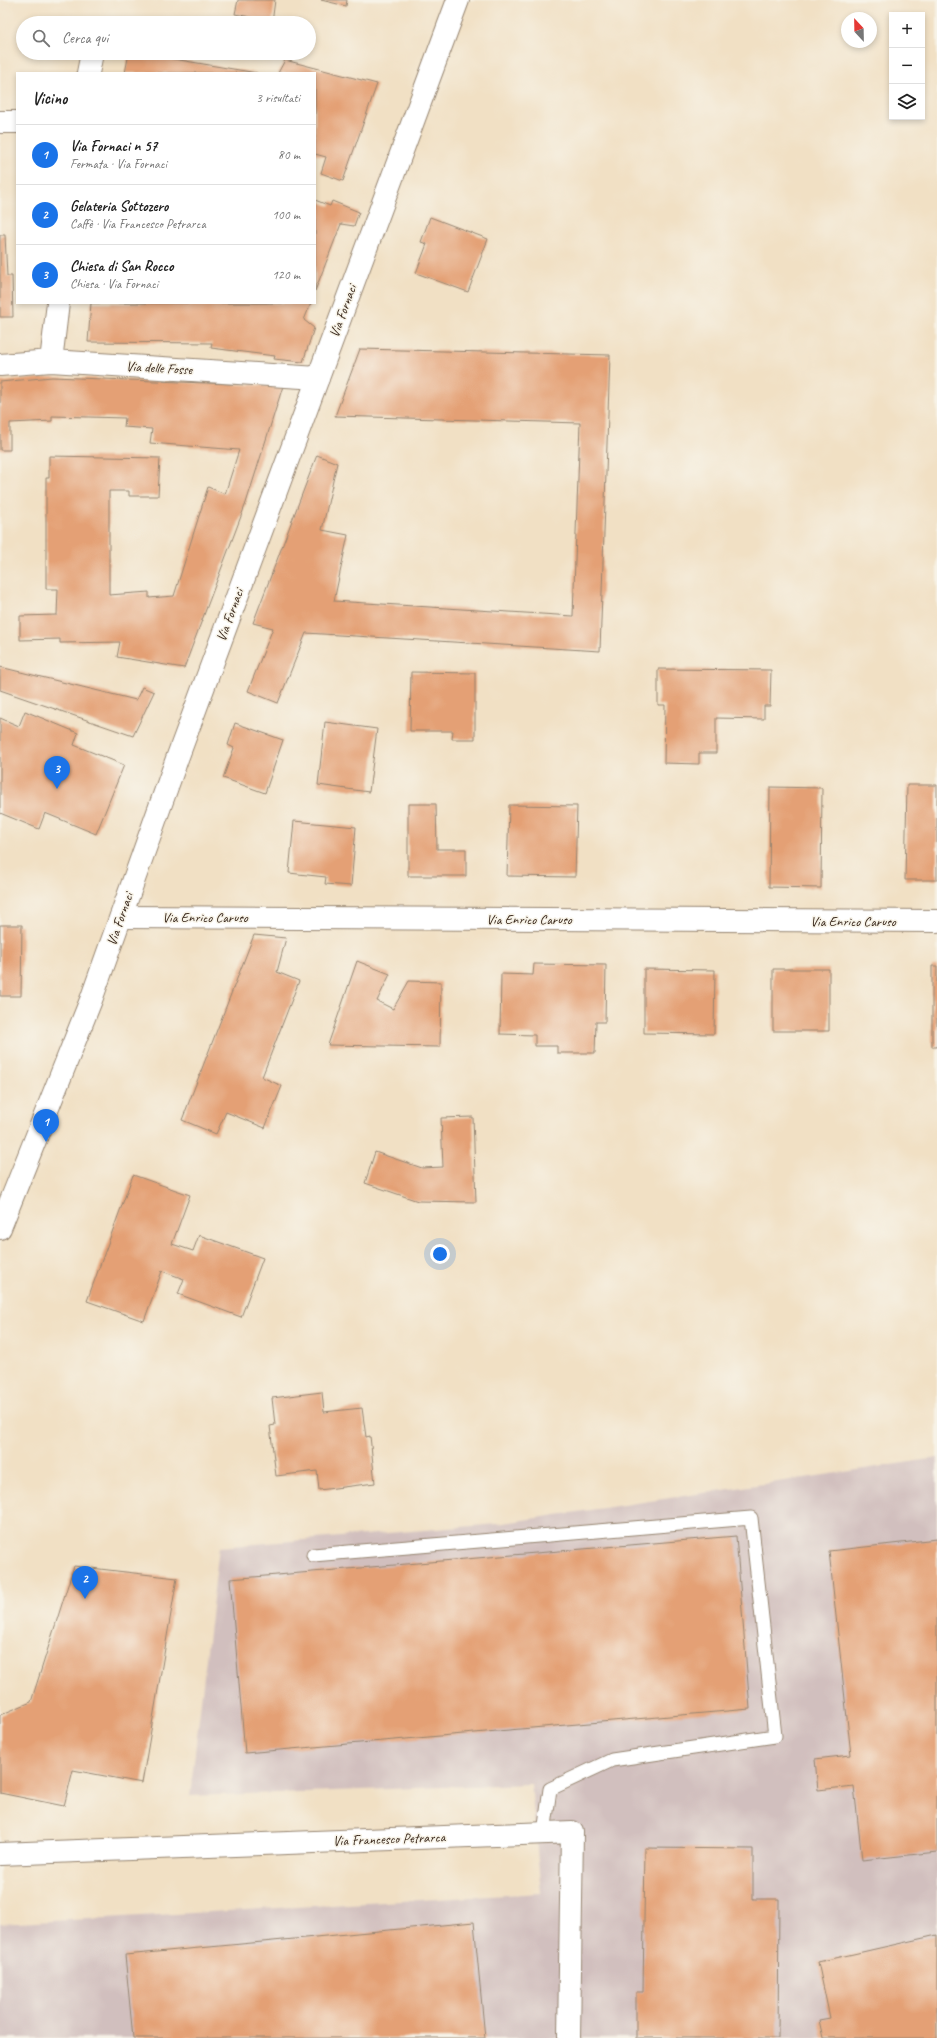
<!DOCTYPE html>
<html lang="it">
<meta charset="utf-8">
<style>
:root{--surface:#fff;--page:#f6f6f6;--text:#222;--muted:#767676;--line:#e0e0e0;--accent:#1a73e8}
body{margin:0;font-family:Caveat,sans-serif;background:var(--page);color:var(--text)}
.controls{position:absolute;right:12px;top:12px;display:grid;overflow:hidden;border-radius:0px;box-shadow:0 2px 6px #0003}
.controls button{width:36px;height:36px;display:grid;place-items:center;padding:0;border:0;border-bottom:1px solid var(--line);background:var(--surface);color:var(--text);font:20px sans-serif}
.compass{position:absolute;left:841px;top:12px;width:36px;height:36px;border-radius:50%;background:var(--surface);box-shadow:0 2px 6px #0003;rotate:338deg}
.you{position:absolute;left:440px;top:1254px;width:14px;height:14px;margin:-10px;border:3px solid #fff;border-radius:50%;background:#1a73e8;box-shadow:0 0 0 6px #1a73e833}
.badge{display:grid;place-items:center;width:26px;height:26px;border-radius:50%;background:var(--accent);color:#fff;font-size:13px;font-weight:700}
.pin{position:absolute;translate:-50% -33px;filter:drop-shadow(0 1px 2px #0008)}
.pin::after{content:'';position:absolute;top:21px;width:14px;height:12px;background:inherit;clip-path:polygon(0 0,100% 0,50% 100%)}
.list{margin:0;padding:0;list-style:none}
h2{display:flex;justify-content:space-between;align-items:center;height:52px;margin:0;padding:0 16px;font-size:17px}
h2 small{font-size:13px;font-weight:400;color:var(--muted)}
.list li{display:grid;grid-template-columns:26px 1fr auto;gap:12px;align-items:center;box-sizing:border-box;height:60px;padding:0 16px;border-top:1px solid var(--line)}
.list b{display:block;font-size:15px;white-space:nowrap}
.list p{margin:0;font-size:13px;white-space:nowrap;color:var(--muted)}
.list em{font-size:13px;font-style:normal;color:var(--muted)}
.icon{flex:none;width:22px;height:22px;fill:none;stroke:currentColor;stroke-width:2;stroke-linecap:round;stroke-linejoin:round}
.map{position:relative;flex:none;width:937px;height:2038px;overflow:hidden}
.search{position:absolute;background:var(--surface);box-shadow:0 2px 6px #0003;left:16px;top:16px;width:300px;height:44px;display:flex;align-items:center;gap:10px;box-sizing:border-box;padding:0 14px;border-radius:22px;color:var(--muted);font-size:15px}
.panel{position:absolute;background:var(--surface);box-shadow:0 2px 6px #0003;left:16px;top:72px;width:300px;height:232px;border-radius:0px}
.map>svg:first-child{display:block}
</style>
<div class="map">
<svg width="937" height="2038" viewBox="0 0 937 2038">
<rect width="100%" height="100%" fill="#f7f3e8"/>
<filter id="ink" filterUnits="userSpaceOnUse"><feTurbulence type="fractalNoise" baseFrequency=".025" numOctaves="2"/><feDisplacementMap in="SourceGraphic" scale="8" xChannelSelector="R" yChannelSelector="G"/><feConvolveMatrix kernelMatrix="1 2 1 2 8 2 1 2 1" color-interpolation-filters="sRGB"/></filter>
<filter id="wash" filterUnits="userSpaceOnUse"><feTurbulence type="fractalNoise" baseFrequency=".012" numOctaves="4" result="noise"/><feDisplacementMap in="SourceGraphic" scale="16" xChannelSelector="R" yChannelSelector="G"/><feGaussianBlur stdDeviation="0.9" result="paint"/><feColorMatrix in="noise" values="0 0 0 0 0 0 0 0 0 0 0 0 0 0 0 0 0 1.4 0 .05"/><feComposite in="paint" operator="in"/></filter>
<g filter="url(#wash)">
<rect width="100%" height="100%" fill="#f1e0c4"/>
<path fill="#d1bfbe" d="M937,1458V2038H0V1924L541,1893L531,1784L190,1796L219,1547L497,1524Z"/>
<g id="blocks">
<path fill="#e4a075" d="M238,0H275L272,23H259L260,19L235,14Z
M321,0H347L346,6Z
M129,53H138L257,73H125Z
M285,60L377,84L343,181L321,173L326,157L315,154V73H278Z
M315,200L330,206L332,201L359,212L354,226L341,224L315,291Z
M430,217L488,239L468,292L416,273L427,244L421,242Z
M0,235H5L7,276H12L13,317H0Z
M91,303H311L304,320L314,328L303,362L274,359L275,356L211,348L212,343L88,342Z
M360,349L610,355L600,651L306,633L278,703L248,691L273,628L253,623L317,455L337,463L322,530L348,535L334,601L573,616L580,423L335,416Z
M52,377L283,386L246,503L184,668L117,657L120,642L60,643V639L20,640V616L57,615L58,589H46V478H49V456L160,458L158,496H129V491H109V595L149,592V598L174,596L208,487L225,494L239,450L150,443L152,429L124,427L125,418L52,416V421L10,423V450H0V382Z
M0,667L136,700L142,687L154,692L133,736L0,690Z
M658,669L771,670L770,706H764V719L716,718V753H699V764L664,763L665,705H658Z
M411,672L475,673V739H452L453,731H410Z
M25,711L78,733L74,745L124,765L96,834L45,813L39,829L0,813V718L19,726Z
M325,722L377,729L369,792L318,785Z
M235,723L283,740L265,793L223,778L234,748L228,745Z
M907,785H937V880H905Z
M770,787L822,788L821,888L769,887Z
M408,804H436L437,849H466V876H408Z
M509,805L577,806L575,877L507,876Z
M294,821L356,827L351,886L325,884L326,877L289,873Z
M0,925H22L21,996H0Z
M254,935L286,938L277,972L299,981L262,1077L282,1086L265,1128L226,1112L216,1134L182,1120Z
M357,961L390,974L377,1001L393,1009L409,981L441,982L440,1047L328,1045Z
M534,964L606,965L605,1022H596L595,1053H557V1046H535V1035L500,1034L501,974L533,975Z
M932,966H937V1047H932Z
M644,969L715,970L714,1034L644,1033Z
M773,969H829V1031H773Z
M473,1117L476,1202L418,1201L365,1183L375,1152L422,1168L443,1167L441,1118Z
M133,1175L190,1195L172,1244L193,1251L199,1235L263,1258L241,1317L178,1294L184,1279L162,1271L144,1321L87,1301Z
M322,1392L324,1412L362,1408L366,1437L370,1436L375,1483L319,1490L317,1471L276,1476L270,1426L275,1425L272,1398Z
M736,1536L750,1709L245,1753L230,1579Z
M937,1539V1852L862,1860L854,1786L818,1790L815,1759L851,1755L829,1551Z
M74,1566L177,1578L142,1783L73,1770L64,1806L0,1793V1715L31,1702Z
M645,1848L753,1849V1899H779L778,2038H636V1992H643Z
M474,1922L485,2038H133L125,1955Z
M937,1935V2038H823L819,2020L830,2018L818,1962Z"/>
</g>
</g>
<g filter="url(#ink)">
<use href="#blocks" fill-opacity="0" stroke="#968571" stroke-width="1"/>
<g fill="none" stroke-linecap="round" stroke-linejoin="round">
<g stroke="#968571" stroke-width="15">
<path id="service" d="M313,1555L751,1518L775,1736L612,1760L550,1789L544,1833"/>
</g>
<g stroke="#968571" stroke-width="24">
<path id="minor" d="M88,73L92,53
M0,122H17
M51,361L58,303
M0,365L51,361L318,378
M121,917L937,921
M0,1854L572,1832L569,2038"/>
</g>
<g stroke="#968571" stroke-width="24">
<path id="tertiary" d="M0,1228L91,1000L178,756L458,0"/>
</g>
<use href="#service" stroke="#fff" stroke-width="13"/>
<use href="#minor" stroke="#fff" stroke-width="22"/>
<use href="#tertiary" stroke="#fff" stroke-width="22"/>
</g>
</g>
<g text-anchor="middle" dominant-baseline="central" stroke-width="3" stroke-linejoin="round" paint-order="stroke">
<g font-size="14" fill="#3b2a1e" stroke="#f7f3e8">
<text transform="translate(343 311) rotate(-70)">Via Fornaci</text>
<text transform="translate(159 368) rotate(3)">Via delle Fosse</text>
<text transform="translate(230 615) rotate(-70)">Via Fornaci</text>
<text x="205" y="917">Via Enrico Caruso</text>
<text transform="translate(120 919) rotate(-71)">Via Fornaci</text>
<text x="529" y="919">Via Enrico Caruso</text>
<text x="853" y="921">Via Enrico Caruso</text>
<text transform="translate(389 1839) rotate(-2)">Via Francesco Petrarca</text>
</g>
</g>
</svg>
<div class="controls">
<button>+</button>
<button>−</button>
<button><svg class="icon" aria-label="layers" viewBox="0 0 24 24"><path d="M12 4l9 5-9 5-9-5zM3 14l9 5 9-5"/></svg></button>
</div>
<svg class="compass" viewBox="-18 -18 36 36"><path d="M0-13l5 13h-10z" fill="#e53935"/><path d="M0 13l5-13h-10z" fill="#767676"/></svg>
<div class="you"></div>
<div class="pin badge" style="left:46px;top:1142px">1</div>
<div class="pin badge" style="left:85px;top:1599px">2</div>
<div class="pin badge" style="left:57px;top:789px">3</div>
<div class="search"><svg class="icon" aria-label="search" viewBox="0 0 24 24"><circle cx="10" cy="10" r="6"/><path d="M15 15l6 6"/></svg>Cerca qui</div>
<section class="panel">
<h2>Vicino<small>3 risultati</small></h2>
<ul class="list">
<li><span class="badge">1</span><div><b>Via Fornaci n 57</b><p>Fermata · Via Fornaci</p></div><em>80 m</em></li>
<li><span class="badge">2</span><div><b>Gelateria Sottozero</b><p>Caffè · Via Francesco Petrarca</p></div><em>100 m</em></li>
<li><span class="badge">3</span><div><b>Chiesa di San Rocco</b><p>Chiesa · Via Fornaci</p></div><em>120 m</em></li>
</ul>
</section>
</div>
